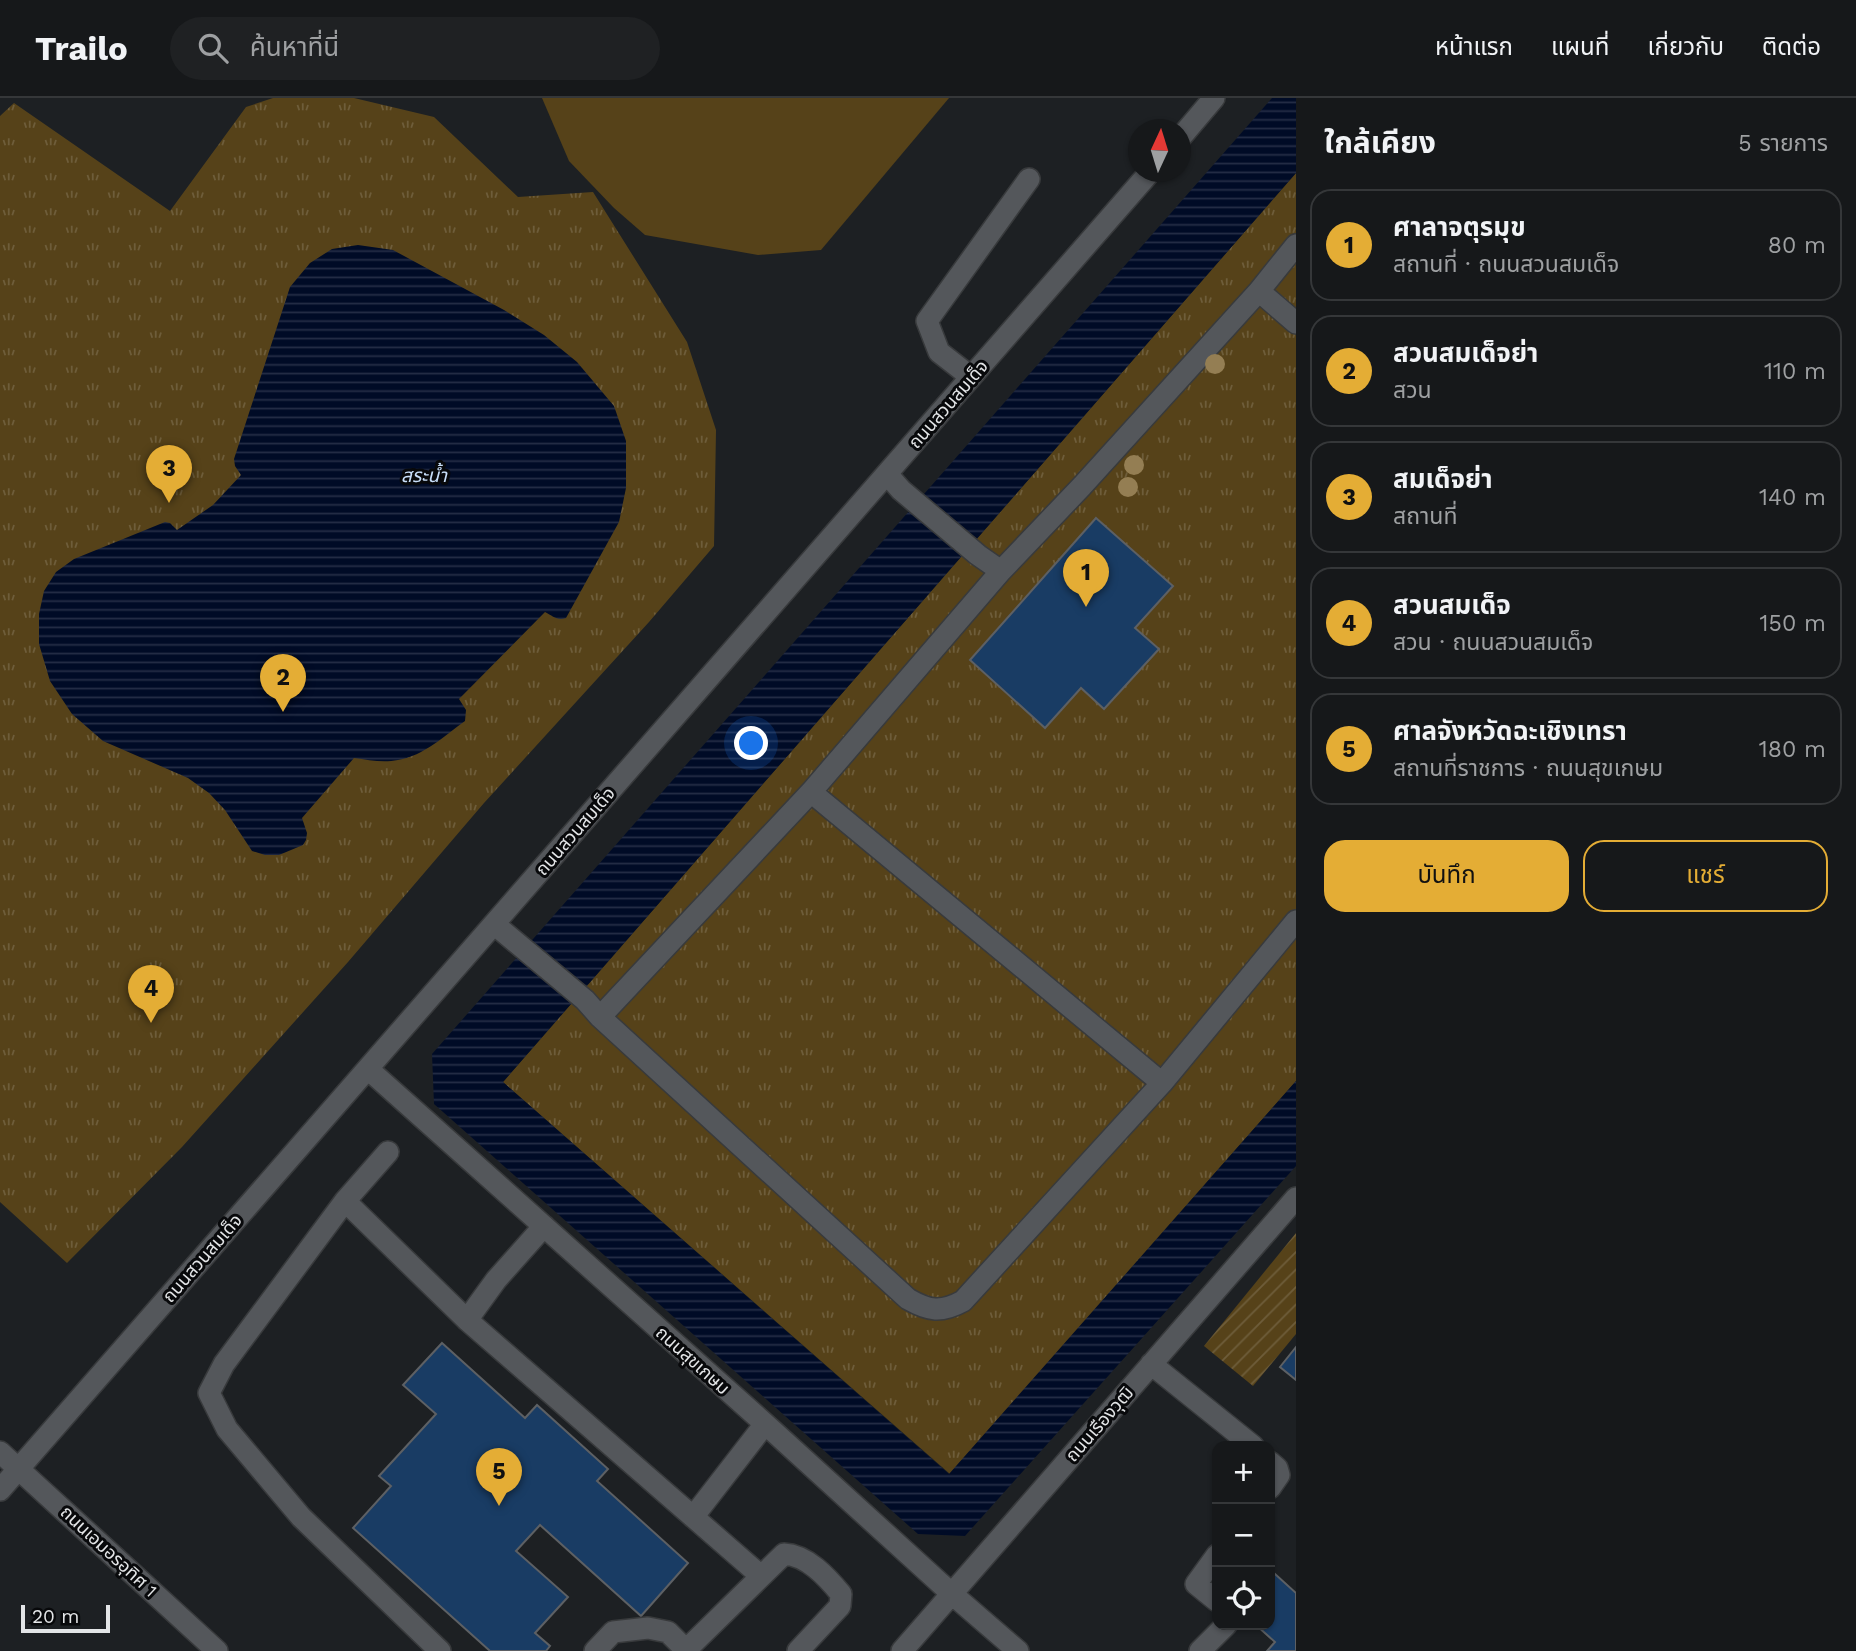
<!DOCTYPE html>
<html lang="th">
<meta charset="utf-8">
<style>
:root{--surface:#16181a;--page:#1f2123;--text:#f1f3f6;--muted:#9ea0a2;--line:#353739;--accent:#e4ad35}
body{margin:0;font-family:"Work Sans","Noto Sans Thai",sans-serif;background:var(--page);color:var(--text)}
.controls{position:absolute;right:21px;bottom:21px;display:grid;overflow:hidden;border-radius:14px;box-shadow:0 2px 5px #0004}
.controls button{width:63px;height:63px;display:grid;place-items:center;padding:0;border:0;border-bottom:2px solid var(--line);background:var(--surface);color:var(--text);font:35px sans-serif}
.compass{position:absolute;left:1128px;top:21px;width:63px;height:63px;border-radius:50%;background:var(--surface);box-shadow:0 2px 5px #0004;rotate:4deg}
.scale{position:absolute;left:21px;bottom:18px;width:89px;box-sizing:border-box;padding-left:7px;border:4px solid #e3e5e7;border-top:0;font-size:19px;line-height:24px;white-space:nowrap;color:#e3e5e7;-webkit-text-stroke:5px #08090b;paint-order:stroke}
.you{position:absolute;left:752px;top:646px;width:24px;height:24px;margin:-18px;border:5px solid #fff;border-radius:50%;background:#1a73e8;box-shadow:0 0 0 10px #1a73e833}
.badge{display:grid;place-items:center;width:46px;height:46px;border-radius:50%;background:var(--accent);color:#111;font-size:23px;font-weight:700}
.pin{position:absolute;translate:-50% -58px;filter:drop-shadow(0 2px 4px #0008)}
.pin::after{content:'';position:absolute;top:37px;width:24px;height:21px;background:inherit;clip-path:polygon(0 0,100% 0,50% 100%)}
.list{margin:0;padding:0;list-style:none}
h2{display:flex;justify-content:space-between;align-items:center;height:91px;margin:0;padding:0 28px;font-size:30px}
h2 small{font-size:23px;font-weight:400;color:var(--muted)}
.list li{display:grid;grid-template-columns:46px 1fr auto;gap:21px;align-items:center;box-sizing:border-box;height:112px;margin:0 14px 14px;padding:0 14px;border:2px solid var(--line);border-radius:21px}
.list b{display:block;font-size:26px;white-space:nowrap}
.list p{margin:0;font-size:23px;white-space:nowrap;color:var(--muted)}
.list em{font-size:23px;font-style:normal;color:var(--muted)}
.actions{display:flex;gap:14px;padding:21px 28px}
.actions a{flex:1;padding:16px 0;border:2px solid var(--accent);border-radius:21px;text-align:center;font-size:24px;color:var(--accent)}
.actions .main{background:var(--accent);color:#111}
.icon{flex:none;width:38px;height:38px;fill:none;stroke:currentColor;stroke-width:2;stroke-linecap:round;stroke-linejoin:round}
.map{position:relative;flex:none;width:1296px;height:1553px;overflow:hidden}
header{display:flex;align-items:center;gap:42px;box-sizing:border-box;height:98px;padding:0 35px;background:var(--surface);border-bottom:2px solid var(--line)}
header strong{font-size:33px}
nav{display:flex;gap:38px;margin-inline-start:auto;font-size:24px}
.search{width:490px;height:63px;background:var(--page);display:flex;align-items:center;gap:18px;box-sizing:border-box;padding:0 24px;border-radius:38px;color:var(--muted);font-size:26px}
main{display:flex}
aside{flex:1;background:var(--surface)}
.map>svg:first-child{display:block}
</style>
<header>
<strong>Trailo</strong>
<div class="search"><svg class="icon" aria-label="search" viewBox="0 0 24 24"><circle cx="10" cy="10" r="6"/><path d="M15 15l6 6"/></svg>ค้นหาที่นี่</div>
<nav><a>หน้าแรก</a><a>แผนที่</a><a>เกี่ยวกับ</a><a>ติดต่อ</a></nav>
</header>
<main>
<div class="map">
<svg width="1296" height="1553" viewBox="0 0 1296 1553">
<defs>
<pattern id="park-tufts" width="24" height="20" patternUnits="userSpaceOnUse" patternTransform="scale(1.75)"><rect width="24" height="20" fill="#564219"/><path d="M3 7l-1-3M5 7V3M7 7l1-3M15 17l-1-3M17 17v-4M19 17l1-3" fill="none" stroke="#6e5d3a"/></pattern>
<pattern id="garden-furrows" width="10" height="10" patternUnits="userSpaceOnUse" patternTransform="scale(1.75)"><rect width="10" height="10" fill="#564219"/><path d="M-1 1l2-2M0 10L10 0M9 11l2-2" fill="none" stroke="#6e5d3a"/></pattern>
<pattern id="water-rules" width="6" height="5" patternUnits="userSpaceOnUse" patternTransform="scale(1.75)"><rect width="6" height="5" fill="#000b26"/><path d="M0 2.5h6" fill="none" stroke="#252e46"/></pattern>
</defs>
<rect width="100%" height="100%" fill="#1d2023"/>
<path fill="url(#park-tufts)" d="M273,0H354L434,19L518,99L593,94L687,244L716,332L714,448L649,524L484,705L348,864L182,1049L67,1165L0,1104V18L14,5L170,113L246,9Z
M1296,75V983L950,1376L503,984Z"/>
<path fill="url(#garden-furrows)" d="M1296,1135V1236L1253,1288L1204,1248Z"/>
<path fill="#564219" d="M542,0H949L821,152L758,157L645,137L614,110L569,63Z"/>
<path fill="url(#water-rules)" d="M1272,0H1296V75L503,984L949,1376L1296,983V1068L965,1438L918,1436L434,1006L432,956Z
M358,147L393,152L504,212L544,237L577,264L614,308L626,343V390L619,424L566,520C557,523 553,518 545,514L459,601L466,612L465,623C445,637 424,658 398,662C383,665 369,662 354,660L302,720L307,735L306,742L303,747L279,757H265L252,753L225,712L209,695L188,680L103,643L72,616L50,583L39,546V516L44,493L56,474L74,461L165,424L170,425L177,432L213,407L241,377L235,368L234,361L290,189L310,165L332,151Z"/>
<path fill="#193c64" stroke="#5d6064" stroke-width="2" d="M1096,420L1173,488L1135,530L1159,551L1104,611L1081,590L1045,630L970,562Z
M442,1245L525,1320L537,1307L608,1371L597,1383L688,1465L641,1518L540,1427L516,1453L568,1499L535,1535L550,1548L546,1553H490L353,1430L391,1388L379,1378L436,1316L403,1287Z
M1296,1249V1282L1280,1269Z
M1275,1476L1296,1495V1553H1267L1275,1544L1256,1527H1270V1482Z"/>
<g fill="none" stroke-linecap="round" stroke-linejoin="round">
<g stroke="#383a3c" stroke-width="24">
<path id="minor" d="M1181,39L1214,0
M1259,193L1296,225
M971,279L939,254L927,223L1029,81
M887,376L901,392L978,457L1001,473
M811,694L1162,985
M494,826L585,902L600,919L908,1201C929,1213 941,1215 963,1203L1162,985L1296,823
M600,919L811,694L1001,473L1082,388L1259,193L1296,147
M368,971L773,1333L952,1496L1018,1553
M388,1054L345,1103L224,1266L209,1295L227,1331L301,1419L440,1553
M345,1103L467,1222L761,1478
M467,1222L496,1182L544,1128
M1151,1266L1253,1348
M0,1354L217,1553
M1270,1364L1277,1370L1279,1377L1270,1390
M0,1392L1150,74
M693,1419L765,1326
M1217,1457L1196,1486L1217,1503
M686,1552L784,1456C807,1457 827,1479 841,1496L840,1508L798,1553
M595,1553L613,1534L648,1530L668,1534L687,1553
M902,1553L1296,1100
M1200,1553L1226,1527"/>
</g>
<use href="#minor" stroke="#54575b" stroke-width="21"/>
</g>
<g fill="#947e53">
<circle cx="1215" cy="266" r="10"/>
<circle cx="1134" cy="367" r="10"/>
<circle cx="1128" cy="389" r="10"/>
</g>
<g text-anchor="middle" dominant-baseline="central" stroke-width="6" stroke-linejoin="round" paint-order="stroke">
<g font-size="18" fill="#e3e5e7" stroke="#08090b">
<text transform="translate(948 306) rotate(-49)">ถนนสวนสมเด็จ</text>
<text transform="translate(575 733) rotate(-49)">ถนนสวนสมเด็จ</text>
<text transform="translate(202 1160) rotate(-49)">ถนนสวนสมเด็จ</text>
<text transform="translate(693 1262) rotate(42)">ถนนสุขเกษม</text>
<text transform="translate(1099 1326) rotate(-49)">ถนนเรืองวุฒิ</text>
<text transform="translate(109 1453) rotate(43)">ถนนเอมอรอุทิศ 1</text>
</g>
<g font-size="19" font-style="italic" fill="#c9dffa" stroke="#08090b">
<text x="424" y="377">สระน้ำ</text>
</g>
</g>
</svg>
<div class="controls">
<button>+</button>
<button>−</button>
<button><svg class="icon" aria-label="locate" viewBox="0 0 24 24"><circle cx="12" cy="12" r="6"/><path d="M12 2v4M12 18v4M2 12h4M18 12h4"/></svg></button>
</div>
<svg class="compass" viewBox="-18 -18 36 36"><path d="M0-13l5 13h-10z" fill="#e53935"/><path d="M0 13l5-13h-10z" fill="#9ea0a2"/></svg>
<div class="scale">20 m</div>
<div class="you"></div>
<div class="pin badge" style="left:1086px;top:509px">1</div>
<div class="pin badge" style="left:283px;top:614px">2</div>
<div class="pin badge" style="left:169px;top:405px">3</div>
<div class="pin badge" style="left:151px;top:925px">4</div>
<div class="pin badge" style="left:499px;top:1408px">5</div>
</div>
<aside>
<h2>ใกล้เคียง<small>5 รายการ</small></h2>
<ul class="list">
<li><span class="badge">1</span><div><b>ศาลาจตุรมุข</b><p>สถานที่ · ถนนสวนสมเด็จ</p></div><em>80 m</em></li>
<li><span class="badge">2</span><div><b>สวนสมเด็จย่า</b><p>สวน</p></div><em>110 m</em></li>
<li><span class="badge">3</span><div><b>สมเด็จย่า</b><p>สถานที่</p></div><em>140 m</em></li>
<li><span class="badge">4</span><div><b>สวนสมเด็จ</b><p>สวน · ถนนสวนสมเด็จ</p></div><em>150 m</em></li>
<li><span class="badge">5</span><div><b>ศาลจังหวัดฉะเชิงเทรา</b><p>สถานที่ราชการ · ถนนสุขเกษม</p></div><em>180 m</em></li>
</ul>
<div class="actions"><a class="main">บันทึก</a><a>แชร์</a></div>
</aside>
</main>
